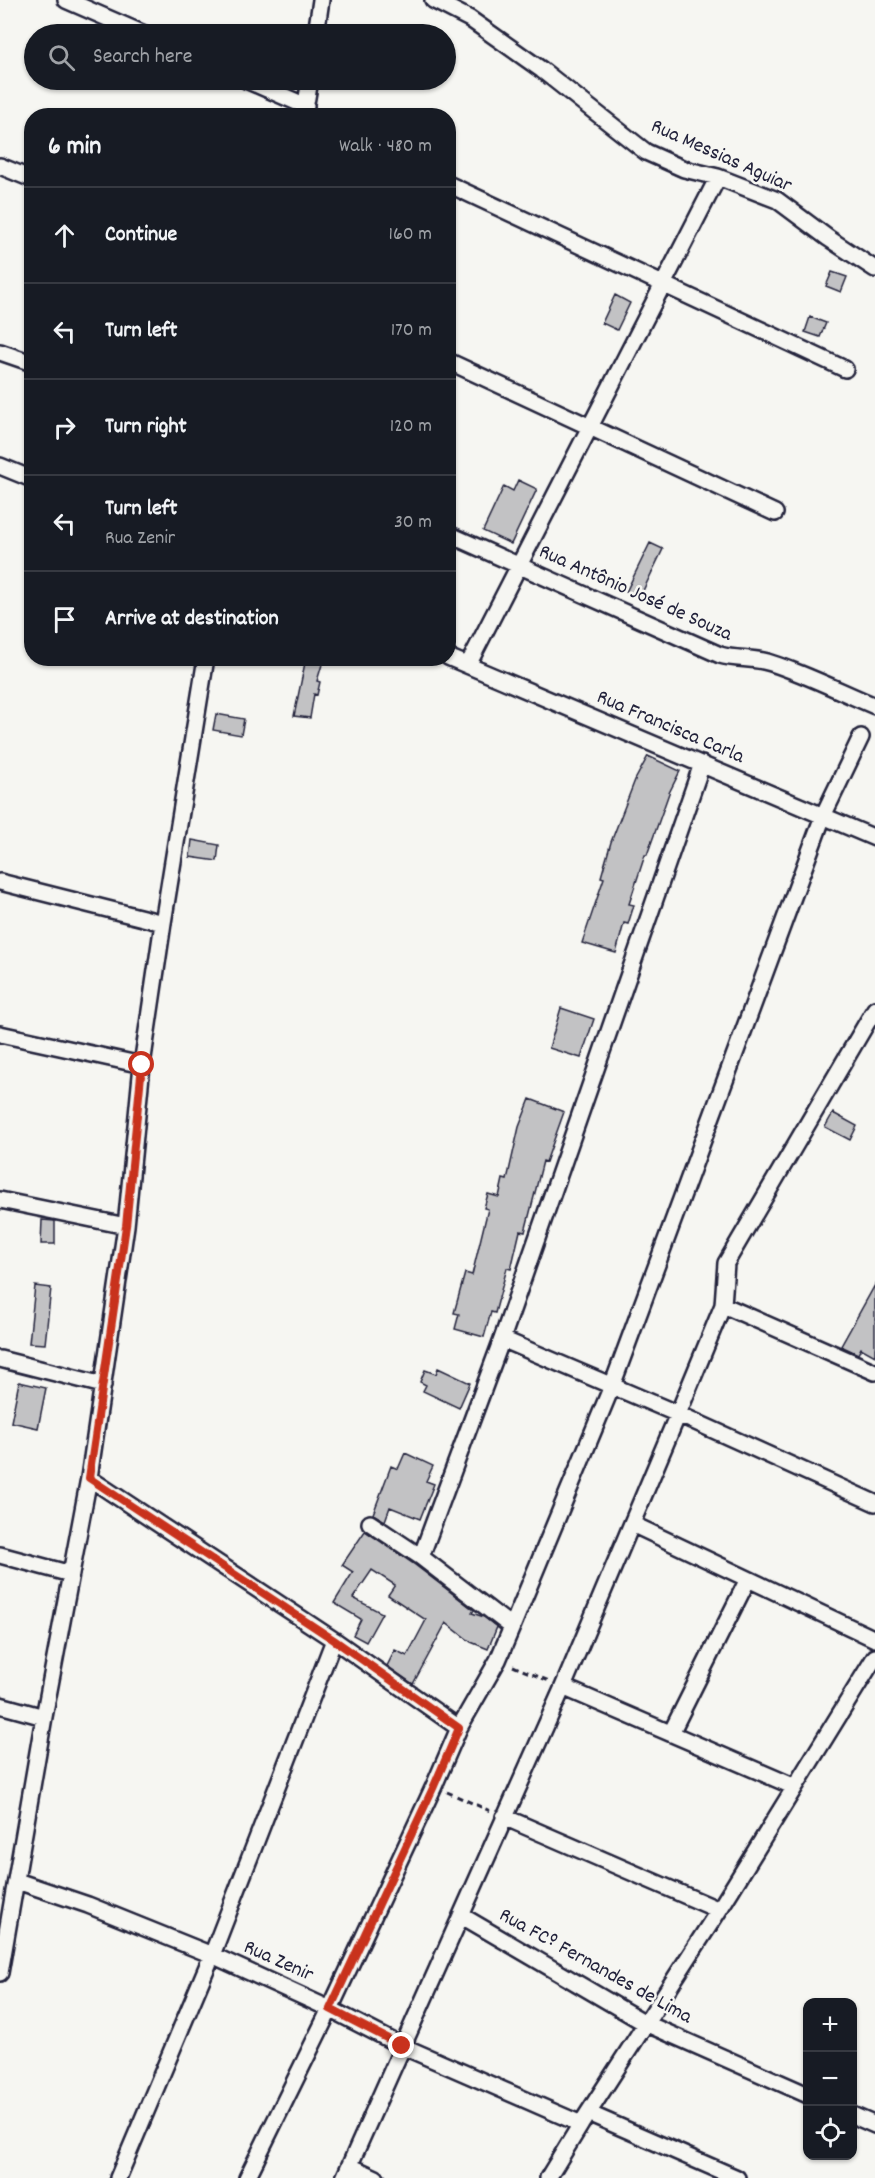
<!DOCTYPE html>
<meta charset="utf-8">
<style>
:root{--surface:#171b24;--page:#20242c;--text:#f1f3f6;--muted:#9ea1a6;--line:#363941}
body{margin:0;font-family:Dekko,sans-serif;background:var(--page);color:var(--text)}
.controls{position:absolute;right:18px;bottom:18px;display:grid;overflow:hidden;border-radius:12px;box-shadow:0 2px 4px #0004}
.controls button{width:54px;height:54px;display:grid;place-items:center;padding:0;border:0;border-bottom:2px solid var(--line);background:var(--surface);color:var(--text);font:30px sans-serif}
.stop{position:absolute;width:18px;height:18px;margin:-14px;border:4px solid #c8321e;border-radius:50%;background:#fff}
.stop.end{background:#c8321e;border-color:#fff;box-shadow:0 2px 6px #0008}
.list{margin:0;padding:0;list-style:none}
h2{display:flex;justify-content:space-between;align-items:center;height:78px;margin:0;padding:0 24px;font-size:26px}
h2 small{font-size:20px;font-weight:400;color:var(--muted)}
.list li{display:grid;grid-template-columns:39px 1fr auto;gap:18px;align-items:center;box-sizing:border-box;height:96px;padding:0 24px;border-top:2px solid var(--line)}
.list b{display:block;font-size:22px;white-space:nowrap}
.list p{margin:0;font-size:20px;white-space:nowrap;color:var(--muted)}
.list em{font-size:20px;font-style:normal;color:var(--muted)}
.icon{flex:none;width:33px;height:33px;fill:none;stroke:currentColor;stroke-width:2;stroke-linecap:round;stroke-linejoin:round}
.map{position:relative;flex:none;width:875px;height:2178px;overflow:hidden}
.search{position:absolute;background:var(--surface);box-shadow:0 2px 4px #0004;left:24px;top:24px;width:432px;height:66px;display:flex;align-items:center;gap:15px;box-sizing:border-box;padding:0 21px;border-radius:33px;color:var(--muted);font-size:22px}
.panel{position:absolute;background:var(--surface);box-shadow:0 2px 4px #0004;left:24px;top:108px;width:432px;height:558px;border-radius:24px}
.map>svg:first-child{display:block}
</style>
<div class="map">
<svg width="875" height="2178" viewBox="0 0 875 2178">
<rect width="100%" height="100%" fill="#f6f6f2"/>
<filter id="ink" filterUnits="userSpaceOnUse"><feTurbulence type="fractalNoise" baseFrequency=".0167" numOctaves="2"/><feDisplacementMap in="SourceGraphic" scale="12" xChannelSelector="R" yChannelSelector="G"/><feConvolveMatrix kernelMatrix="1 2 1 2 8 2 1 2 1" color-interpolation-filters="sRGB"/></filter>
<g filter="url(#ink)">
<path fill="#c2c2c4" stroke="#22223b" stroke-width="1.5" d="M832,272L847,277L841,292L826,286Z
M615,295L630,303L617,330L602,323Z
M810,317L826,323L820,337L805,332Z
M518,480L537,489L511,544L483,531L504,486L513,491Z
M650,543L663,549L639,599L626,592Z
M306,658H324L317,681L320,682L317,695L314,694L310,718L294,716Z
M216,714L244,719L241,735L213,730Z
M648,756L680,771L669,793L647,855H645L629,904L634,905L628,924L624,923L616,953L582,943L604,878L601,877L611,842L635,780Z
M192,840L219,845L217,861L190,857Z
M561,1008L594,1019L581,1058L549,1048Z
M530,1099L564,1112L546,1162L543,1161L525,1232L520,1231L511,1269L507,1268L495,1313L491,1312L484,1337L455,1329L459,1314L454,1313L465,1273L472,1275L488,1209L484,1208L488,1194L499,1197L503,1179L507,1180L519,1127Z
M833,1113L857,1126L850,1140L825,1127Z
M42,1220L55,1221V1244H41Z
M875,1285V1356L861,1348L858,1354L841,1346Z
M35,1286L51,1288L45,1344L29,1343Z
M438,1368L470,1383L459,1408L423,1391L426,1385L420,1382L425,1370L436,1374Z
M19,1382L46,1388L38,1428L11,1422Z
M405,1453L433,1466L426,1481L434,1484L420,1519L390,1507L385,1521L373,1514L391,1466L398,1469Z
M365,1531L415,1565L474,1610L472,1613L484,1617L497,1627L488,1649L471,1642L446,1623L413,1684L387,1666L395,1650L407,1656L426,1620L388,1595L395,1585L372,1570L353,1598L382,1613L366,1642L353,1635L361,1619L334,1603L353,1572L342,1565Z"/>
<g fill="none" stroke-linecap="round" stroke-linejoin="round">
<g stroke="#22223b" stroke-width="20">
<path id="street" d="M66,0L144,34
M433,0L470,19L542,70L646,152L684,169L718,177L777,200L828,238L875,269
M316,34L321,0
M246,80L306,106
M304,115L310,80
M0,166L32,179
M448,184L845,369
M0,352L32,363
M448,361L775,513
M0,466L32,479
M448,534L720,655C737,660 753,657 771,663C806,674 841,692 875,706
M448,657L875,838
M468,665L718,177
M0,882L163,923
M0,1034L142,1065
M0,1200L126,1226
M723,1305L875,1372
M502,1339L678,1414L875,1503
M0,1359L103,1385
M89,1478L334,1640L459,1728
M370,1523L421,1557L512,1627
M632,1524L875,1639
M0,1555L71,1574
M421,1557L502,1339L702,764
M563,1687L795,1787
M0,1705L44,1717
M671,1733L748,1579
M504,1817L719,1910
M17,1881L88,1905L212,1955L330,2009L402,2046L581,2124
M462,1916L645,2023L808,2095
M0,1973L44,1717L89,1478L126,1226L142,1065L163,923L206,658
M588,2113L737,2178
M852,2115L875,2125
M350,2166L376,2178
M118,2178L212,1955L334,1640
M247,2178L330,2009L434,1786L459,1728L498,1660L512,1627L612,1386L823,816L861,737
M344,2178L563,1687L678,1414L723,1305L726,1263L875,1009
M548,2178L581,2124L719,1910L875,1657"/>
</g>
<path stroke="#22223b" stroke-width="3" stroke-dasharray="6 4.5" stroke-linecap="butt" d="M513,1666L549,1681
M447,1792L490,1811"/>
<use href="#street" stroke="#f6f6f2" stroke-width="15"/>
</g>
</g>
<g fill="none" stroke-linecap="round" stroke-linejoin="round" filter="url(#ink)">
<path stroke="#c8321e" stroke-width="8" d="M142,1065L126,1226L89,1478L334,1640L459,1728L434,1786L330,2009L402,2046"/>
</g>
<g text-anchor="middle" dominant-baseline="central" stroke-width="5" stroke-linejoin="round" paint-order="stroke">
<g font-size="21" fill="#22223b" stroke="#f6f6f2">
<text transform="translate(721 157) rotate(24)">Rua Messias Aguiar</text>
<text transform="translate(635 594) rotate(24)">Rua Antônio José de Souza</text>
<text transform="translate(670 728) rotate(23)">Rua Francisca Carla</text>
<text transform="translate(278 1962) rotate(24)">Rua Zenir</text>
<text transform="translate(595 1967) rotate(29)">Rua FCº Fernandes de Lima</text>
</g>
</g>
</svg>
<div class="controls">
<button>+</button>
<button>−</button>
<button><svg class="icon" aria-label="locate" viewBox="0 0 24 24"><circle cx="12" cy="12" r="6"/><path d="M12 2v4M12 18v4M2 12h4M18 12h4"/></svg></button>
</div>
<div class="stop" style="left:142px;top:1065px"></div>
<div class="stop end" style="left:402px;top:2046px"></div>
<div class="search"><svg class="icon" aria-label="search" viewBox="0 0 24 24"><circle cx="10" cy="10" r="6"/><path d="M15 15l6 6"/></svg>Search here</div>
<section class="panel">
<h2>6 min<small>Walk · 480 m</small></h2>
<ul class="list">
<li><svg class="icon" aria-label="ahead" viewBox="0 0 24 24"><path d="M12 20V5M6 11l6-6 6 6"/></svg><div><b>Continue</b></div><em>160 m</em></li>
<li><svg class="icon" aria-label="left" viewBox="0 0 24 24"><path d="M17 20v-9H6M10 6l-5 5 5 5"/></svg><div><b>Turn left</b></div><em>170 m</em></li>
<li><svg class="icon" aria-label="right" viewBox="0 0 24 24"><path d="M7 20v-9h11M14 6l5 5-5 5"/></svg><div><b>Turn right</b></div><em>120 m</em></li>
<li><svg class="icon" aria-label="left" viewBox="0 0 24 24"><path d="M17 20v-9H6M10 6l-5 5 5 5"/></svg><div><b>Turn left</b><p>Rua Zenir</p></div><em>30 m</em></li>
<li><svg class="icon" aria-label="arrive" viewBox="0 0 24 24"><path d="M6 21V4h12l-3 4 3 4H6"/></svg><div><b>Arrive at destination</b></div></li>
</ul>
</section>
</div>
